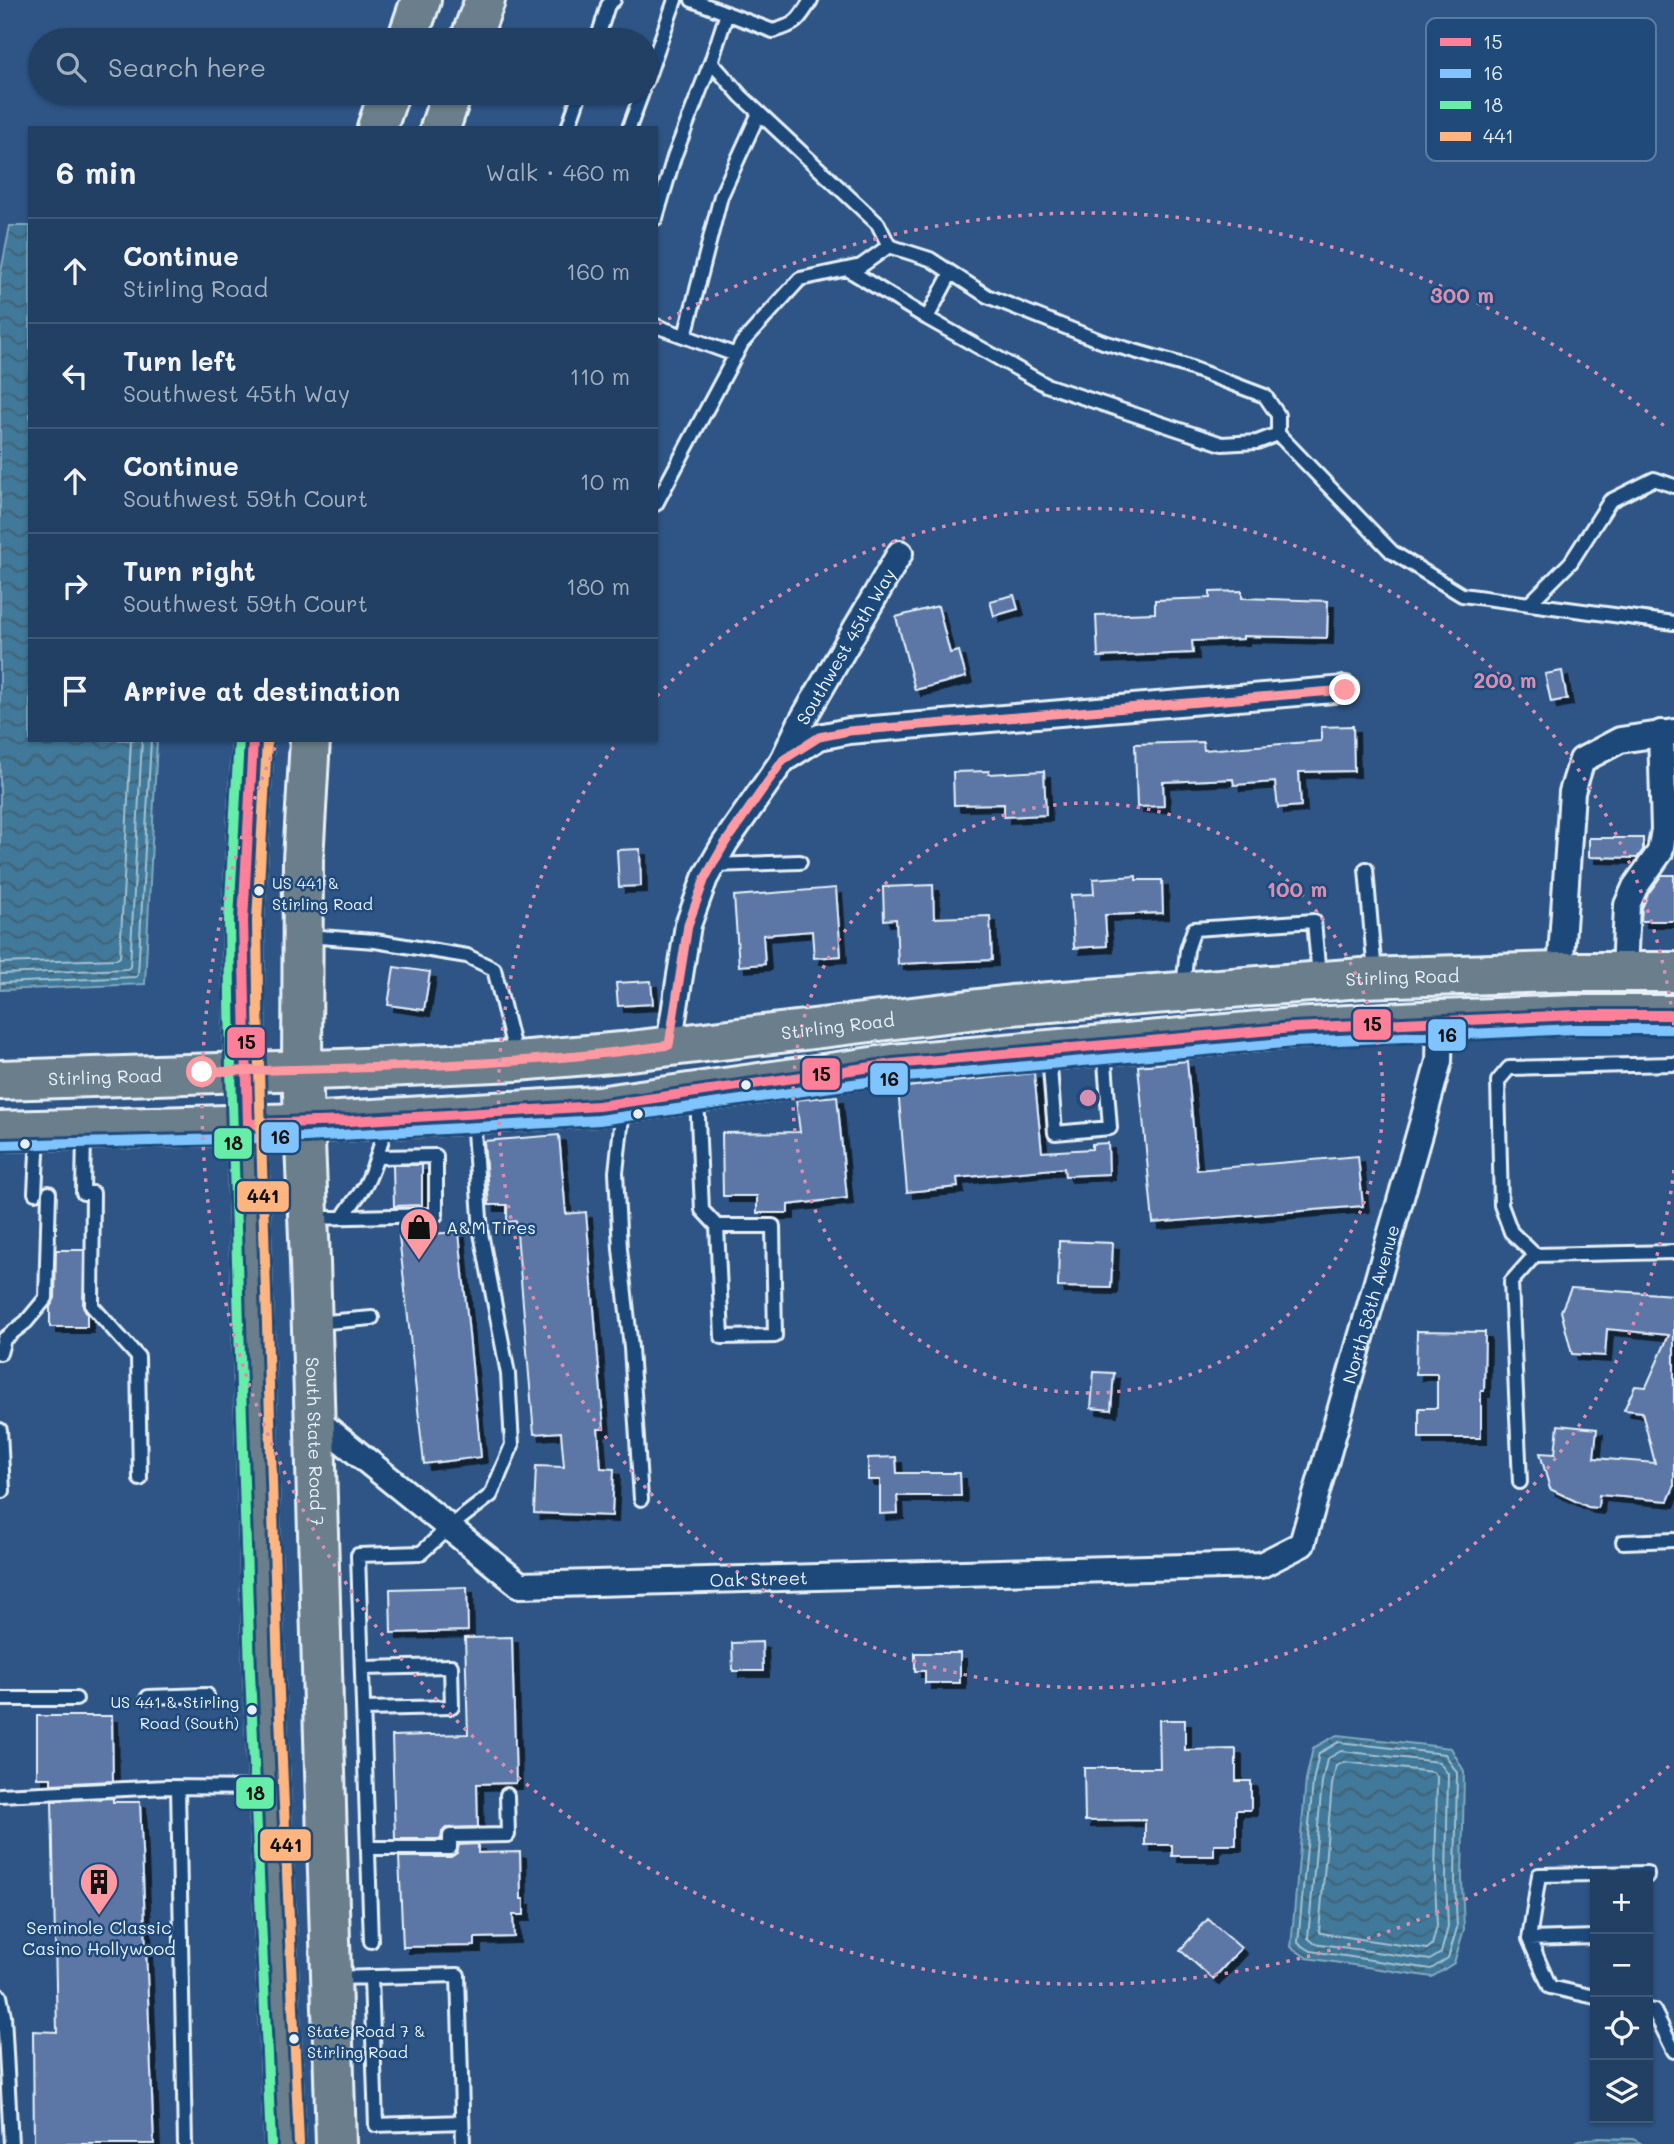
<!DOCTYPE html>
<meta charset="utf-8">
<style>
:root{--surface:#224064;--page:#2a476a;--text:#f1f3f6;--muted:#a2afbf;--line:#3f5978}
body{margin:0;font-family:Mali,sans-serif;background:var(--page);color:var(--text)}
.controls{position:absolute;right:21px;bottom:21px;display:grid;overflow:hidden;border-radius:0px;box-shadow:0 2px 5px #0004}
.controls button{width:63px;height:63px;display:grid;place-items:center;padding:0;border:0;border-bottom:2px solid var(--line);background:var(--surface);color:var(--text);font:35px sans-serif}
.stop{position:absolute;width:21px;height:21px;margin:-16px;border:5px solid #ff9aa2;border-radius:50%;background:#fff}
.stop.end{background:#ff9aa2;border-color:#fff;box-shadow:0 2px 7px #0008}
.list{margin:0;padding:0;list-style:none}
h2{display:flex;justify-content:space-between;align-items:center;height:91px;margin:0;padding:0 28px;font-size:30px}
h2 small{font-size:23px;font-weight:400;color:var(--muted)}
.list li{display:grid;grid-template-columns:46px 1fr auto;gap:21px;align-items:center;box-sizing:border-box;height:105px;padding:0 28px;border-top:2px solid var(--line)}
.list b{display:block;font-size:26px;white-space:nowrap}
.list p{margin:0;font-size:23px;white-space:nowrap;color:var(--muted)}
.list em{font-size:23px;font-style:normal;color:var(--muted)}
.icon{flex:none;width:38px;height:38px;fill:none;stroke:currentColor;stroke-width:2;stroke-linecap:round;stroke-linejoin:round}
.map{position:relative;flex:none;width:1674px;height:2144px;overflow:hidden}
.search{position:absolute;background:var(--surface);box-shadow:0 2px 5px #0004;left:28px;top:28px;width:630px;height:77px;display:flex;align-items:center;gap:18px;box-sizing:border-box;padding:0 24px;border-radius:38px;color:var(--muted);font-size:26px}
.panel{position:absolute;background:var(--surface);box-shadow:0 2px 5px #0004;left:28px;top:126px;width:630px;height:616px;border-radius:0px}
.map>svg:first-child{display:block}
</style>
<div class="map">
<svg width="1674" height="2144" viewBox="0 0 1674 2144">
<defs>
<pattern id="water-waves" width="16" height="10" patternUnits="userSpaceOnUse" patternTransform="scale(1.75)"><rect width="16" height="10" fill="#407999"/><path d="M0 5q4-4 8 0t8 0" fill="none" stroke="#436072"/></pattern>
<filter id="shadow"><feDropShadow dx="6" dy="6" stdDeviation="0" flood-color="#0009"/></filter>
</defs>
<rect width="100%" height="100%" fill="#2e5585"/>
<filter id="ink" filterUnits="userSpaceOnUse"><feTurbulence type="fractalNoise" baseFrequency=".0143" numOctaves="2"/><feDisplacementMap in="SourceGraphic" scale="14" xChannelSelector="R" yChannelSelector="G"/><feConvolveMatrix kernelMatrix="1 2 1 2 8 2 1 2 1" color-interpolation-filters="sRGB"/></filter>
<g filter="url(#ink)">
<path fill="url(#water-waves)" stroke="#83a9bf" stroke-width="2" d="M10,226H30V740H157L145,984L0,990V277Z
M1337,1735L1451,1748L1464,1771L1462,1880L1464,1929L1454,1963L1432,1977L1307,1958L1291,1947L1306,1780L1313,1748Z
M1598,2138L1633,2139L1642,2144H1574L1578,2141Z"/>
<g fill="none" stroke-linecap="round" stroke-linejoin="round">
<path stroke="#a5c1d2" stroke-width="2" d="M0,963L117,959L120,957L131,740
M0,974L127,969L130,967L142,740
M0,983L136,977L138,975L151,740
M1339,1742L1445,1754L1457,1773L1455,1880L1457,1928L1448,1958L1431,1969L1311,1951L1298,1943L1313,1782L1319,1753Z
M1341,1751L1439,1762L1448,1774L1446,1880L1448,1927L1441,1953L1430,1960L1314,1943L1308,1938L1322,1782L1327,1759Z
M1344,1762L1433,1772L1437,1777L1435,1880L1437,1926L1432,1945L1427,1949L1321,1933L1319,1931L1332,1785L1336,1766Z"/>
</g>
<path fill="#5b77a5" stroke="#e8f1f8" stroke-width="2" filter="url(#shadow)" d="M1242,591V598L1328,601L1327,638L1243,636V639L1192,641L1193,653L1098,657L1096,615L1155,613V600L1210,598V592Z
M1014,595L1018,609L994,616L990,601Z
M938,606L950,653L959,651L966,677L915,690L896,617Z
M1562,671L1567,699L1551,702L1545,674Z
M1353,726L1354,771L1299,772L1301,806L1278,808L1275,782L1234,785L1233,779L1163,782L1164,806L1137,807L1135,744L1203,742L1204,750L1321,741V727Z
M989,771V774L1044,771L1046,815L1004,817V804L954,805L953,772Z
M1589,838H1643V850L1637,858L1589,857Z
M640,849L641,886L619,887L617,850Z
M1662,875H1674V921H1641L1642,908L1648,894Z
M1136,876V880H1162L1163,913L1105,915L1107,946L1074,948L1071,895L1094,894L1093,879Z
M933,885L934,918L990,916L992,960L898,964L896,919L884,920L883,887Z
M836,888L841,956L814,958L812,931L763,935L765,964L739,966L734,896Z
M394,967L430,972L424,1010L388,1005Z
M651,981L653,1004L618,1006L616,983Z
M1187,1061L1197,1170L1358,1156L1363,1206L1153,1223L1138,1066Z
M1034,1073L1042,1152L1092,1149V1144L1108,1143L1109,1174L1065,1176L1064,1168L957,1178L958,1187L907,1192L898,1088Z
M837,1096L847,1198L788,1205V1213H757V1196H723L722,1133L800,1132L796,1100Z
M559,1135L566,1214L586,1212L604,1429H598L601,1468L614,1469L612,1516L534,1513L536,1466L564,1467L561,1432L534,1434L516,1221L507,1222V1205H489L484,1141Z
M393,1165H422V1205L394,1206Z
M459,1232L481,1457L424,1464L399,1236Z
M1059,1241L1113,1243L1111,1288L1058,1287Z
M56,1250H84L83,1306L87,1314V1327H50V1307L55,1298Z
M1571,1288L1674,1295V1487L1668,1501L1599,1495L1598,1508L1588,1507L1550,1489L1540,1453L1555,1454L1558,1425L1597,1429L1594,1458L1655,1463L1642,1412L1624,1410L1635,1386L1646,1387L1669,1335L1607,1329L1605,1356L1572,1354L1561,1311Z
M1417,1331L1485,1332L1484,1391H1481V1438H1419V1408H1437V1374H1416Z
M1094,1372L1114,1373L1111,1410L1091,1408Z
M896,1457L897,1473H960L961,1496H897L898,1513L880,1514V1480H868V1458Z
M467,1587L468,1631L391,1633L390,1589Z
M512,1637L516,1783L477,1784L478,1827L446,1828L442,1832L441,1839H395L392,1736L468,1734L465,1638Z
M762,1642L763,1671H733L732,1643Z
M915,1653H960V1683H925V1671H915Z
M37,1716H112L113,1781L51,1784V1778H37Z
M1159,1720H1185V1750L1236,1749V1781H1251V1810H1236V1845H1214V1856H1172V1845H1145V1820L1085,1821L1084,1768H1160Z
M113,1798V1802H140L154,2144H34L33,2031L57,2032L52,1801Z
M478,1844V1853L520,1852L521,1899H524V1915H513L514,1937L475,1938V1946L403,1947L399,1857H451L457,1853L459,1845Z
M1208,1919L1241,1948L1213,1979L1180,1950Z"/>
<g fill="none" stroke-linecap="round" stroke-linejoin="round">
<g stroke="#e8f1f8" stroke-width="18">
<path id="service" d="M692,0L773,31C796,25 799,20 811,0
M597,40L608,5L614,0
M646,82L675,0
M568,128L580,93
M629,128L642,93
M656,218L674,157L711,62
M847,269L927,318L1046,385L1222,444L1257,442L1278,434V415L1265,396L1183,365L1103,342L987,296L930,259L889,246
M927,318L951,273
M656,326L736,355
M685,336L721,196L759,113
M1278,434L1392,552L1462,595L1674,623
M656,504L742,343L800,279L861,266L889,246L878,224L741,96L711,62L727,13
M1530,603L1571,562L1610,501L1654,479L1674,486
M713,865L800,862
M1366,869L1375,974
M306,936L375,941L467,956L494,969L516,1057
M1183,988L1187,950L1194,929L1314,921L1319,977
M1049,1054L1055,1133L1110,1128L1104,1049
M1674,1064L1509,1068L1498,1081L1501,1205L1511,1232L1535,1255L1674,1252
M697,1095L702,1210L717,1226L722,1337L775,1336L773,1226H717
M623,1108L616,1172L620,1249L631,1348L641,1499
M84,1133L83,1193H93L92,1306L138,1357L140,1479
M35,1193L38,1134
M343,1217C350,1205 360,1195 366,1184C376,1164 381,1145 386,1123
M311,1218L436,1215V1156L378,1157
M315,1323L372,1318
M0,1353L4,1339L26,1322L46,1298L49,1193
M0,1430L3,1491
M1520,1482L1511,1282L1535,1255
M1623,1542L1674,1540
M362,1668L451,1666L452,1707L364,1709
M148,1697L207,1695
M0,1699H76
M178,1788L185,2144
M0,1795L167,1787L265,1788
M369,1848H450V1836L508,1835L507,1795
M1529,1939L1595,1937
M371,1941L358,1555L421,1553L448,1528L491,1495L512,1445L508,1374L481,1233L473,1116
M371,1977L376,2125L462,2122
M333,1978L458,1975L463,2144
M0,1996L4,2016L11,2144
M1595,1997L1550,1987L1529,1939L1539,1875L1647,1873V1876
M1648,2010L1654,2011L1674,2051"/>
</g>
<g stroke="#e8f1f8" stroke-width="30">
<g id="minor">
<path d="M783,760L819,737L849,731L1345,689"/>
<path d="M1560,972L1572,792L1582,760L1620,740L1674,732"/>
<path d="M1624,972L1627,905L1635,887L1660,852L1664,830L1661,733"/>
<path id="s1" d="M669,1045L688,925L705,878L725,843L783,760L800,724L900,553"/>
<path id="s2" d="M314,1418L520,1585L1261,1565L1302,1544L1422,1124L1439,1061L1440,1020"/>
</g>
</g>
<g stroke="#e8f1f8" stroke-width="44">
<g id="primary">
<path d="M407,40L421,0"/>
<path d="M470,40L485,0"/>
<path d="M377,128L389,93"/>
<path d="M440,128L452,93"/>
<path d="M253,740L243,921L245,1071L264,1672L285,2144"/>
<path id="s3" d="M310,740L303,860L302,1070L310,1262L336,2144"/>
<path id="s4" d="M0,1080L341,1069L517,1061L622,1052L1011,1005L1362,978L1560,972H1674"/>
<path d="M0,1131L305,1123L598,1106L893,1064L1293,1028L1440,1020L1575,1015H1674"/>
</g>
</g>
<use href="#service" stroke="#1f4a7a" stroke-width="12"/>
<use href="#minor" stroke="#1f4a7a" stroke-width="24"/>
<use href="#primary" stroke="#6b7e8b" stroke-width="38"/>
<g stroke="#1f4a7a" stroke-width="16">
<path id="bus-1" d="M253,740L243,921L248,1124L349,1121L598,1106L893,1064L1293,1028L1575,1015H1674"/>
</g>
<g stroke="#1f4a7a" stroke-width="16">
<path id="bus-2" d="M0,1145L305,1137L599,1120L895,1078L1294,1042L1575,1029H1674"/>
</g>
<g stroke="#1f4a7a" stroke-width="16">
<path id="bus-3" d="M239,740L229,920L231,1071L250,1672L271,2144"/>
</g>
<g stroke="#1f4a7a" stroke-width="16">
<path id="bus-4" d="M267,741L257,921L259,1071L278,1671L299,2143"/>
</g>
<use href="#bus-1" stroke="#ff8098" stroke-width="10"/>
<use href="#bus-2" stroke="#80c4ff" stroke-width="10"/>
<use href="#bus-3" stroke="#66eda8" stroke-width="10"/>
<use href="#bus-4" stroke="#ffb580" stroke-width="10"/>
</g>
</g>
<g fill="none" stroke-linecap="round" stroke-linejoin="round" filter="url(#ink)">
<path stroke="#ff9aa2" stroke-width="9" d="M202,1072C358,1067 515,1068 669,1045L688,925L705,878L725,843L783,760L819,737L849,731L1345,690"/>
</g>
<g fill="none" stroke="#d78fb1" stroke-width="3.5" stroke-dasharray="3.5 7">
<circle cx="1088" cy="1098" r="295"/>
<path d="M1674 1170A590 590 0 1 1 617 743M657 696A590 590 0 0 1 1674 1026"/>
<path d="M1669 1766A885 885 0 0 1 276 745M659 324A885 885 0 0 1 1669 430"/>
</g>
<defs>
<g id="shop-pin" transform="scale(2.0125)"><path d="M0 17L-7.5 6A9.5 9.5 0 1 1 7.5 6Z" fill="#ff9aa2" stroke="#1f4a7a"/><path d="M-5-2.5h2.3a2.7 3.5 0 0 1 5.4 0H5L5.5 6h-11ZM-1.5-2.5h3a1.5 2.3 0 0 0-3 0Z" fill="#111"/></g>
<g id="building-pin" transform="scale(2.0125)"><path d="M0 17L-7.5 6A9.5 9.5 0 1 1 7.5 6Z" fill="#ff9aa2" stroke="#1f4a7a"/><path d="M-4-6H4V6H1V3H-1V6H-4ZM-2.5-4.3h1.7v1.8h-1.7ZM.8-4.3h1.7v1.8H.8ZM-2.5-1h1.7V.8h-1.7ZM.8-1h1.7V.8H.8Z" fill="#111"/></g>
</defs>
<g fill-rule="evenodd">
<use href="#shop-pin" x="419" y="1227"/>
<use href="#building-pin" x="99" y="1882"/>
</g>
<g fill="#e8f1f8" stroke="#1f4a7a" stroke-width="2.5">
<circle cx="259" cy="891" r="6"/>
<circle cx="746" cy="1085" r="6"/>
<circle cx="638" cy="1114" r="6"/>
<circle cx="25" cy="1144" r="6"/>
<circle cx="252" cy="1710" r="6"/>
<circle cx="294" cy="2039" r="6"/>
</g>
<g text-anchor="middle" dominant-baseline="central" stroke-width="5" stroke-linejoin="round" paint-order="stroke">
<g font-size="16" fill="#e8f1f8" stroke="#1f4a7a" text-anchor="start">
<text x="272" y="882">US 441 &amp;<tspan x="272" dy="21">Stirling Road</tspan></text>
<text x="239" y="1701" text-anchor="end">US 441 &amp; Stirling<tspan x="239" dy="21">Road (South)</tspan></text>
<text x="307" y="2030">State Road 7 &amp;<tspan x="307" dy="21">Stirling Road</tspan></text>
</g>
<g font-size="18" fill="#e8f1f8" stroke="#1f4a7a">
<text stroke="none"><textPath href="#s1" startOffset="443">Southwest 45th Way</textPath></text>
<text stroke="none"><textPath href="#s4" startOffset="1407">Stirling Road</textPath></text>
<text stroke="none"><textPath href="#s4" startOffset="840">Stirling Road</textPath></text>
<text stroke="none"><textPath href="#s4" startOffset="105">Stirling Road</textPath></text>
<text stroke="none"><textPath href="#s2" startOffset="1302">North 58th Avenue</textPath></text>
<text stroke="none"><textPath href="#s3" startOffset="702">South State Road 7</textPath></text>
<text stroke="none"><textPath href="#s2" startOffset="504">Oak Street</textPath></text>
</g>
<g font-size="18" fill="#e8f1f8" stroke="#1f4a7a" text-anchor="start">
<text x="446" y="1227">A&amp;M Tires</text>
<text x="99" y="1927" text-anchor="middle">Seminole Classic<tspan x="99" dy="21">Casino Hollywood</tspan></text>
</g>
</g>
<rect x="1426" y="18" width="230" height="143" rx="10" fill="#1f4a7a" stroke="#5b7ca0" stroke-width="2"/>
<rect x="1440" y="38" width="31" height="8" fill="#ff8098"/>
<rect x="1440" y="69" width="31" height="9" fill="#80c4ff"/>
<rect x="1440" y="101" width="31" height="8" fill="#66eda8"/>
<rect x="1440" y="132" width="31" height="9" fill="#ffb580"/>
<g font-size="19" fill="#e8f1f8">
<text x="1483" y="49">15</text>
<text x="1483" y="80">16</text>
<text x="1483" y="112">18</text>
<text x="1483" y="143">441</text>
</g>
<circle cx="1088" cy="1098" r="10" fill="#d78fb1" stroke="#1f4a7a" stroke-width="3.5"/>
<g font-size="21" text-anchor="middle" font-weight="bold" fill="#d78fb1" stroke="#1f4a7a" stroke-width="5" stroke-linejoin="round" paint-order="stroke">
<text x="1462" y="303">300 m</text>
<text x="1505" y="688">200 m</text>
<text x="1297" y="897">100 m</text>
</g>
<g stroke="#1f4a7a" stroke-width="2.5">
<rect x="1352" y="1008" width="40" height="33" rx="7" fill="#ff8098"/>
<rect x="1427" y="1018" width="40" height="34" rx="7" fill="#80c4ff"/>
<rect x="226" y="1026" width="40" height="33" rx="7" fill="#ff8098"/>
<rect x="801" y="1057" width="40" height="34" rx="7" fill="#ff8098"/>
<rect x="869" y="1062" width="40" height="34" rx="7" fill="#80c4ff"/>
<rect x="260" y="1121" width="40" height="33" rx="7" fill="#80c4ff"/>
<rect x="213" y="1127" width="40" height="33" rx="7" fill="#66eda8"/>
<rect x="236" y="1180" width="54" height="33" rx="7" fill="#ffb580"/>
<rect x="235" y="1776" width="40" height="34" rx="7" fill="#66eda8"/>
<rect x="259" y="1828" width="53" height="34" rx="7" fill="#ffb580"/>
</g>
<g font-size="19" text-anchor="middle" font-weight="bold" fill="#111">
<text x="1372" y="1031">15</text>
<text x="1447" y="1042">16</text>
<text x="246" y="1049">15</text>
<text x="821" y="1081">15</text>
<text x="889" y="1086">16</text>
<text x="280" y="1144">16</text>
<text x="233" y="1150">18</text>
<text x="263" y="1203">441</text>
<text x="255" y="1800">18</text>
<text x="286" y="1852">441</text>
</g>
</svg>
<div class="controls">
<button>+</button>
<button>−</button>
<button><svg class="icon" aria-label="locate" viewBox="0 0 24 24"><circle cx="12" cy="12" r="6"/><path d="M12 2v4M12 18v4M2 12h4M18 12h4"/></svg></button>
<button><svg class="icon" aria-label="layers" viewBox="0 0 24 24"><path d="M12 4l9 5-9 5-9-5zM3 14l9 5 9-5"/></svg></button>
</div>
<div class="stop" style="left:202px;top:1072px"></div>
<div class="stop end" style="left:1345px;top:690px"></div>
<div class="search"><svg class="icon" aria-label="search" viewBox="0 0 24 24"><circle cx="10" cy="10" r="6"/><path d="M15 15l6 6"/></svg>Search here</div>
<section class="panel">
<h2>6 min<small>Walk · 460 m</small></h2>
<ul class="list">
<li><svg class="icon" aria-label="ahead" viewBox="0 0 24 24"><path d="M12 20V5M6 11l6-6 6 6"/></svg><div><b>Continue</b><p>Stirling Road</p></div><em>160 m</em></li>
<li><svg class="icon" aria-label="left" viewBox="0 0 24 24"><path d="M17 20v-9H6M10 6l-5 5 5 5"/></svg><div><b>Turn left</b><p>Southwest 45th Way</p></div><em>110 m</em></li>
<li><svg class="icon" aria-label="ahead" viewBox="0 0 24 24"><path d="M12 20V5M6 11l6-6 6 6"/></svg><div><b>Continue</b><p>Southwest 59th Court</p></div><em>10 m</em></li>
<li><svg class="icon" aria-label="right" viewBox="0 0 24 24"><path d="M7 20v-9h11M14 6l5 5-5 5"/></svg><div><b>Turn right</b><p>Southwest 59th Court</p></div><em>180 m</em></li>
<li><svg class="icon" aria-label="arrive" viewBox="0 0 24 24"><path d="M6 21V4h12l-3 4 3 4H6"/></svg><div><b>Arrive at destination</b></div></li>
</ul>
</section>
</div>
